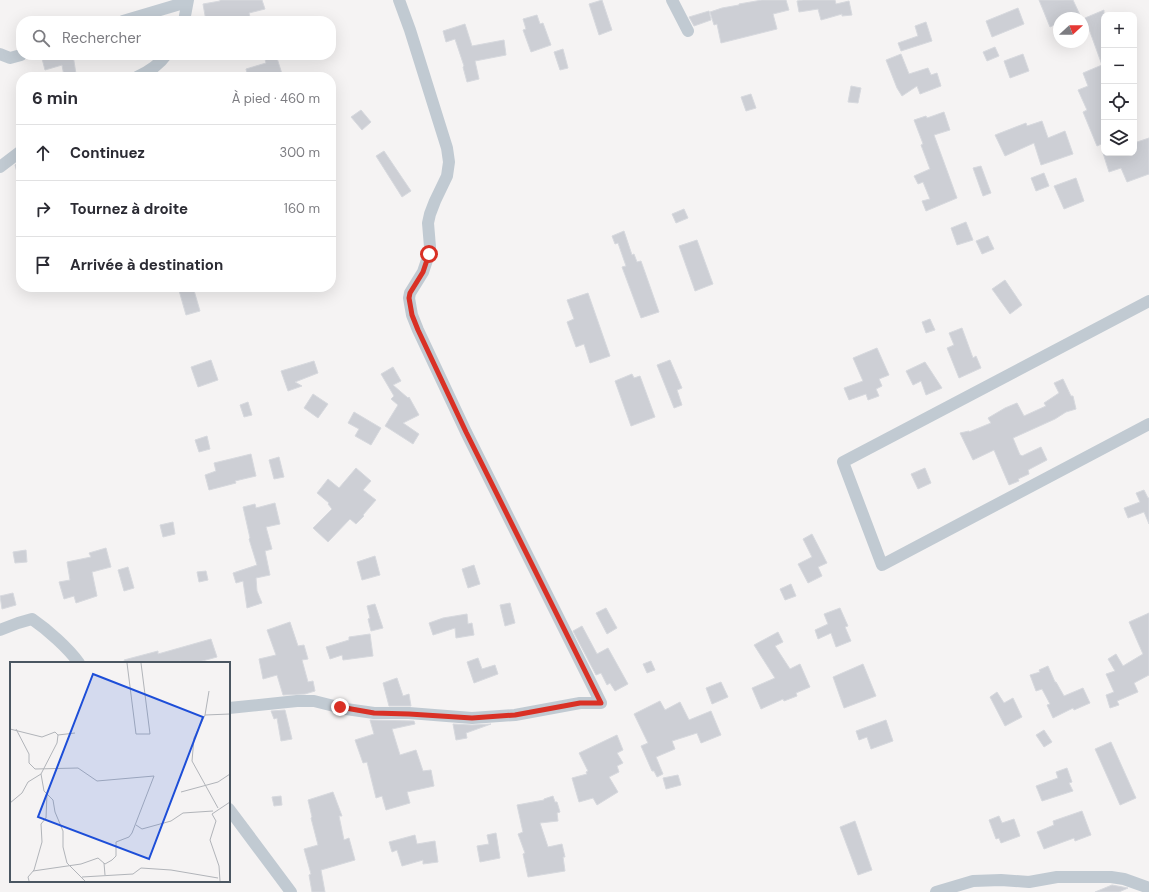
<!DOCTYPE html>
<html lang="fr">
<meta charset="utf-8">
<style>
:root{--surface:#fff;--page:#f2f2f3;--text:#2b2b33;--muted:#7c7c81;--line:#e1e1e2}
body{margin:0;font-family:"DM Sans",sans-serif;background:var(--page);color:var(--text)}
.controls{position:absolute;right:12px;top:12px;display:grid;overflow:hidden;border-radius:8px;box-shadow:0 4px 16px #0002}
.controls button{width:36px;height:36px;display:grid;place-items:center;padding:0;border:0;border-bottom:1px solid var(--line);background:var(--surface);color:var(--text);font:20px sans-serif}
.compass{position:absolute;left:1053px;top:12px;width:36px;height:36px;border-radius:50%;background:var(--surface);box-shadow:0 4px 16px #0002;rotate:69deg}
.stop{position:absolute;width:12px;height:12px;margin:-9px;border:3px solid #d93025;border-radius:50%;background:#fff}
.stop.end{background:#d93025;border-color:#fff;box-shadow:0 1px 4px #0008}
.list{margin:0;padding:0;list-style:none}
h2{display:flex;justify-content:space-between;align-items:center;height:52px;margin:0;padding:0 16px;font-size:17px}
h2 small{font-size:13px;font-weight:400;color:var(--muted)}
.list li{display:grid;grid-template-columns:26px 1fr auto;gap:12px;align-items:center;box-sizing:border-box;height:56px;padding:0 16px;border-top:1px solid var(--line)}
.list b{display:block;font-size:15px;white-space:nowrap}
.list em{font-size:13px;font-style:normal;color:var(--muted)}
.icon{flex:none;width:22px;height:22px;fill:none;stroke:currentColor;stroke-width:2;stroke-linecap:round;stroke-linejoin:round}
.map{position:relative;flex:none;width:1149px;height:892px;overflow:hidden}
.search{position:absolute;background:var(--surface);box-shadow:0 4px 16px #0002;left:16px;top:16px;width:320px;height:44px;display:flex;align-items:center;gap:10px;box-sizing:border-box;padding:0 14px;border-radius:16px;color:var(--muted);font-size:15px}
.panel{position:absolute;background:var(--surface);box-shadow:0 4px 16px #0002;left:16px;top:72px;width:320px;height:220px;border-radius:16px}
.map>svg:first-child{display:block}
</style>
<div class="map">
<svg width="1149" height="892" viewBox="0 0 1149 892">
<rect width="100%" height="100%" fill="#f5f3f3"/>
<path fill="#cdcfd5" stroke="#d7d9de" d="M220,0H262L265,9L249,13L251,21H206L203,4L220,1Z
M602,0L612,30L599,35L589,4Z
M762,0H786L789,10L773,14L777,29L721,43L717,24L714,25L710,12L722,8L739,5V4Z
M803,0H835L836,4L849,1L852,15L842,16V14L821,20L818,9L799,12L797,1Z
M1039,0H1073L1080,15L1073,18H1059V23L1050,27Z
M1018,8L1024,24L992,37L986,21Z
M1104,10V143L1097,146L1083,112L1087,110L1078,90L1088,86L1083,73L1102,65L1085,18Z
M709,11L711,20L694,26L689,17Z
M537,15L540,24L543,23L551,45L531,52L523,30L526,29L523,19Z
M926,22L932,41L901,51L898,43L918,36L915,26Z
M465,24L472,46L504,40L506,55L475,61L479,79L467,82L463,67L464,66L455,39L446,42L443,31Z
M995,47L999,56L987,61L983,52Z
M563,49L568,68L560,70L554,52Z
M901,54L909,74L928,68L931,75L937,73L941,86L920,94L917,86L902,96L897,88L886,60Z
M1023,54L1029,71L1010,78L1004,61Z
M41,55H73L76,74L64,76L62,65L45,70Z
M264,55H276L282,74L273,77H248L246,69L266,63Z
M851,86L861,88L858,103L848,102Z
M751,94L756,108L746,111L741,97Z
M361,110L371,122L362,130L351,117Z
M944,112L950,130L934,135L957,198L926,211L922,201L930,199L923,182L918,184L914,176L930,169L921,145L923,144L922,141L914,120L926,116L927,118Z
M1042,121L1048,138L1065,131L1073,154L1041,165L1034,143L1005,156L995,135L1026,123L1027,126Z
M1149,138V174L1127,182L1121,168L1109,172L1103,153H1134V143Z
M384,151L411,191L402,197L376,156Z
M21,160V176H18L15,165Z
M981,166L991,193L983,196L973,168Z
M1044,173L1049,186L1036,191L1031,178Z
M1076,178L1084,201L1064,209L1054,186Z
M684,209L688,218L676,223L672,214Z
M966,222L973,240L957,245L951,228Z
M624,231L632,255L634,254L637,262L641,261L659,312L641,318L622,267L626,266L618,243L615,244L612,236Z
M988,236L994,249L982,254L976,241Z
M697,240L713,284L695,291L679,246Z
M1005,280L1022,305L1010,314L992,289Z
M178,287H193L200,311L186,315Z
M588,293L610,356L590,363L584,344L576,347L567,322L574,319L567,300Z
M930,319L935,330L926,333L922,322Z
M962,328L973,358L976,356L981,368L959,378L947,348L954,345L949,333Z
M877,348L889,375L879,379L882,386L876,389L879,396L868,400L866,394L849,400L844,388L863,381L853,358Z
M211,360L218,380L198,387L191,367Z
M670,360L682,388L677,390L682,405L674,408L657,365Z
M314,361L318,373L295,382L302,386L288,391L281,371Z
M925,362L942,388L926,395L921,381L913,385L906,371Z
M393,367L401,381L393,385L408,398L409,397L419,415L403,423L419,434L413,444L385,426L398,405L391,399L394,396L381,374Z
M632,374L634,378L640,376L655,417L631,426L615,381Z
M1063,379L1071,396H1073L1076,409L1066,412L1055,419L1013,438L1020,455H1021L1022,456L1041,447L1047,460L1028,470L1029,474L1018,479L1019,481L1009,485L994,450L973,460L960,433L969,431V432L991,423L988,418L1005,408L1017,403L1024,416L1046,406L1044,403L1059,393L1054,383Z
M313,394L328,404L318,418L304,408Z
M248,402L252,415L244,417L240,405Z
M354,412L381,428L371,445L355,436L359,429L348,423Z
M207,436L210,449L199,452L195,440Z
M251,454L256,476L235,481L236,483L209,490L205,475L216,471L214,463Z
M279,457L284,477L274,479L269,460Z
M356,468L371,481L363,490L376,500L363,515L364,516L356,524L350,519L328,542L313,528L332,509L328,504L329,503L317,493L328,479L339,488Z
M925,468L931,483L918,489L911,474Z
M1144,490L1148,498H1149V524L1144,512L1128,518L1124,508L1140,502L1136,493Z
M275,503L280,524L266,527L272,549L265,551L270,575L256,578L257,591L262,603L247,608L243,581L236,583L233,573L257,565L249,539L250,538L243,507L255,504L256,508Z
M173,522L175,534L163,537L160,525Z
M812,534L827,563L818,567L822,576L808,583L798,564L812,557L803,539Z
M106,548L111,567L92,572L97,596L76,603L74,596L64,599L59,582L70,580L67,562L91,557L89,553Z
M26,550L27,562L15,563L13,552Z
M375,556L380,575L362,580L357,562Z
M474,565L480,584L468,588L462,569Z
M128,567L134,588L124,591L118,570Z
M206,571L208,580L199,582L197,572Z
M791,584L796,596L785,600L780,589Z
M13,593L16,605L2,609L0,596Z
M510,603L515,623L505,626L500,605Z
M375,604L383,628L371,631L368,619L370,618L367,606Z
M606,608L617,628L607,634L596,613Z
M840,608L848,626L845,627L851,641L836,647L831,633L818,639L815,630L828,624L824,614Z
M1149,613V675L1134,683L1138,692L1117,701L1119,705L1110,708L1106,695L1114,692L1106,674L1115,671L1108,659L1116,654L1123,666L1143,654L1129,622Z
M467,614L468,624L472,623L474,635L456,638L455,628L433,635L429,623L443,618Z
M290,622L298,646L304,645L308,659L302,660L308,682L313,681L315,691L305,694L283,695L277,675L263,679L259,659L276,655L267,630Z
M582,626L597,654L608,648L628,684L615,691L610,683L607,685L601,673L596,675L573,631Z
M778,632L783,642L775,646L790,669L800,664L810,687L796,693L797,696L784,701L783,699L761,709L752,688L775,678L754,645Z
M370,634L373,656L343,660L342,655L330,659L326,647L349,640V637Z
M211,639L217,657L195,663H182L181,661L173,663H125L124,660L158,651V654Z
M478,658L482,669L495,665L498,674L474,683L467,662Z
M651,661L655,670L647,673L643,664Z
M863,664L876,696L844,708L833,677Z
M1048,666L1055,682H1056L1064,696L1083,688L1090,703L1074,710L1073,708L1053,718L1047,705L1050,704L1042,689L1036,691L1030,675L1040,672L1039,670Z
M397,678L403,696L409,694L411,706H389L383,683Z
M721,682L728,697L712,704L706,688Z
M997,692L1004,703L1013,698L1022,717L1005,726L990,697Z
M660,701L665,710L680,702L689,720L711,711L721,735L701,743L697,733L672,741L675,749L656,757L663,774L657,777L654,771H652L641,746L648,743L634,714Z
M285,710L292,739L281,741L277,718L274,719L271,711Z
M370,720L414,721L415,724L392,729L400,755L416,750L423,771L431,770L434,786L407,792L410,803L386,810L382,796L376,798L367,762L363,763L355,740L374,734Z
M886,720L893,741L871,749L867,737L859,740L856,731Z
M453,724L472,725L491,724L466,733L467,738L456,740Z
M1044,730L1052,742L1044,747L1036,735Z
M617,735L623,750L617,753L623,763L617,766L619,772L609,777L618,792L597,805L593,798L579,802L572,778L587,774L586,772L588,771L579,753Z
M1111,742L1136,798L1120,805L1095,749Z
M1067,768L1072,782L1069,783L1073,791L1042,801L1036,786L1058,778L1056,772Z
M678,775L681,785L666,789L663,778Z
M333,792L342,816H339L344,840L349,838L355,860L321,870L325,892H312L309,875L311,874L304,849L318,845L311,818L312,817L308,800Z
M281,796L282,805L274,806L272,797Z
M553,796L555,802H557L560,812L557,813L558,821L540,823L548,847L562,844L565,857H563L565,871L528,877L523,854L525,853L518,834L523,832L517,805L544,800V799Z
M1082,811L1091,835L1075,841L1074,838L1044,849L1037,832L1054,825L1053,821Z
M999,816L1002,823L1014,819L1020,836L1001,843L999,838L996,839L989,820Z
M855,821L872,870L858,875L840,827Z
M496,833L500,858L480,862L477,846L489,844L487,835Z
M415,835L417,844L435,841L438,862L423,864V860L402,866L397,850L392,852L389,842Z
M1112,885L1128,888L1119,892H1095Z"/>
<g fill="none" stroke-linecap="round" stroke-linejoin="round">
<path stroke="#c1cad2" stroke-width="12" d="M399,0L410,30L447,148L449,162L447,176L435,201L430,214L428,223L430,247L429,254L423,272L410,293L409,298L412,315L418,330L466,432L601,703
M672,0L688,31
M123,21L187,2
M184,21L188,0
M0,54L10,58L21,55
M137,77C148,72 159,65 166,55
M0,167L21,151
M1149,301L843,462L882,565L1149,424
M0,630L18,623L32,619C48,630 68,648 79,663
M229,708L297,701H314L346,709L374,713H409L472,718L515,715L580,703H601
M229,809L291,892
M936,892L973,881L1001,880L1029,882L1057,877H1111L1124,879L1149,888"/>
</g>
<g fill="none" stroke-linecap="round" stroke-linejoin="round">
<path stroke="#d93025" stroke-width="5" d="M340,707L374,713L409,714L472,718L515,715L580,703H601L466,432L418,330L412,315L409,298L410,293L423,272L429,254"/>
</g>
<g transform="translate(10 662)">
<rect width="220" height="220" fill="#f5f3f3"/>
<path fill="none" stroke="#b1b4b9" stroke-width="1" d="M117,1L126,72H140L131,1M199,29L195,53L220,52M195,53L184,76L182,99L208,146M0,67L32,75L45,70L48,73M6,67L19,92V101L25,107L68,106L87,119L144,114L122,171L119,175L106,180V194L102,198L95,202L88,196L71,202L23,209M65,71L48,73L47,81L31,112L34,129L43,138L45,150L53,169V185L57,201L75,219M171,130L208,120L220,112M0,141L12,131L18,120L31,112M126,163L132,167L161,159L173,151L203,149M94,201L95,213M72,215L123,212L131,206L161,208L208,216M19,219L18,215L24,208L32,180L31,162L36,156L37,132M210,219L209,204L200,178L206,159L202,152L220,140"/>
<path fill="#1d4ed8" fill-opacity="0.15" stroke="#1d4ed8" stroke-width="2" d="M83,12L193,55L139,197L28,155Z"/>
<rect width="220" height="220" fill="none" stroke="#4a5661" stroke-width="2"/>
</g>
</svg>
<div class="controls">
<button>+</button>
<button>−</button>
<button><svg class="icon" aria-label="locate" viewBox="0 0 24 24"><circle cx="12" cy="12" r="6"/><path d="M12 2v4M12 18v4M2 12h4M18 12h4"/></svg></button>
<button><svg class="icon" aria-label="layers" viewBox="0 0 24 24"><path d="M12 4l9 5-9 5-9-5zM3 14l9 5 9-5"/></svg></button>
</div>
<svg class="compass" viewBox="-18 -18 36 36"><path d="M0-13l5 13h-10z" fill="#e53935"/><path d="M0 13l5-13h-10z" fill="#7c7c81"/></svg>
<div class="stop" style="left:429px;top:254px"></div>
<div class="stop end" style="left:340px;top:707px"></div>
<div class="search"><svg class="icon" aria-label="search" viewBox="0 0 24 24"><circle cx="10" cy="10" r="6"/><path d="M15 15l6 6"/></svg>Rechercher</div>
<section class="panel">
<h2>6 min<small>À pied · 460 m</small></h2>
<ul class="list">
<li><svg class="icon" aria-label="ahead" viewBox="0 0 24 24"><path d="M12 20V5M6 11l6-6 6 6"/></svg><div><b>Continuez</b></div><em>300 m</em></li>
<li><svg class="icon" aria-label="right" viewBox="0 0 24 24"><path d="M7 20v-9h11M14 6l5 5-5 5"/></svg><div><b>Tournez à droite</b></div><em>160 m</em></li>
<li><svg class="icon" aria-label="arrive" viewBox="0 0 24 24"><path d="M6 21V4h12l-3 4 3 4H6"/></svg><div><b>Arrivée à destination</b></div></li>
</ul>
</section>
</div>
